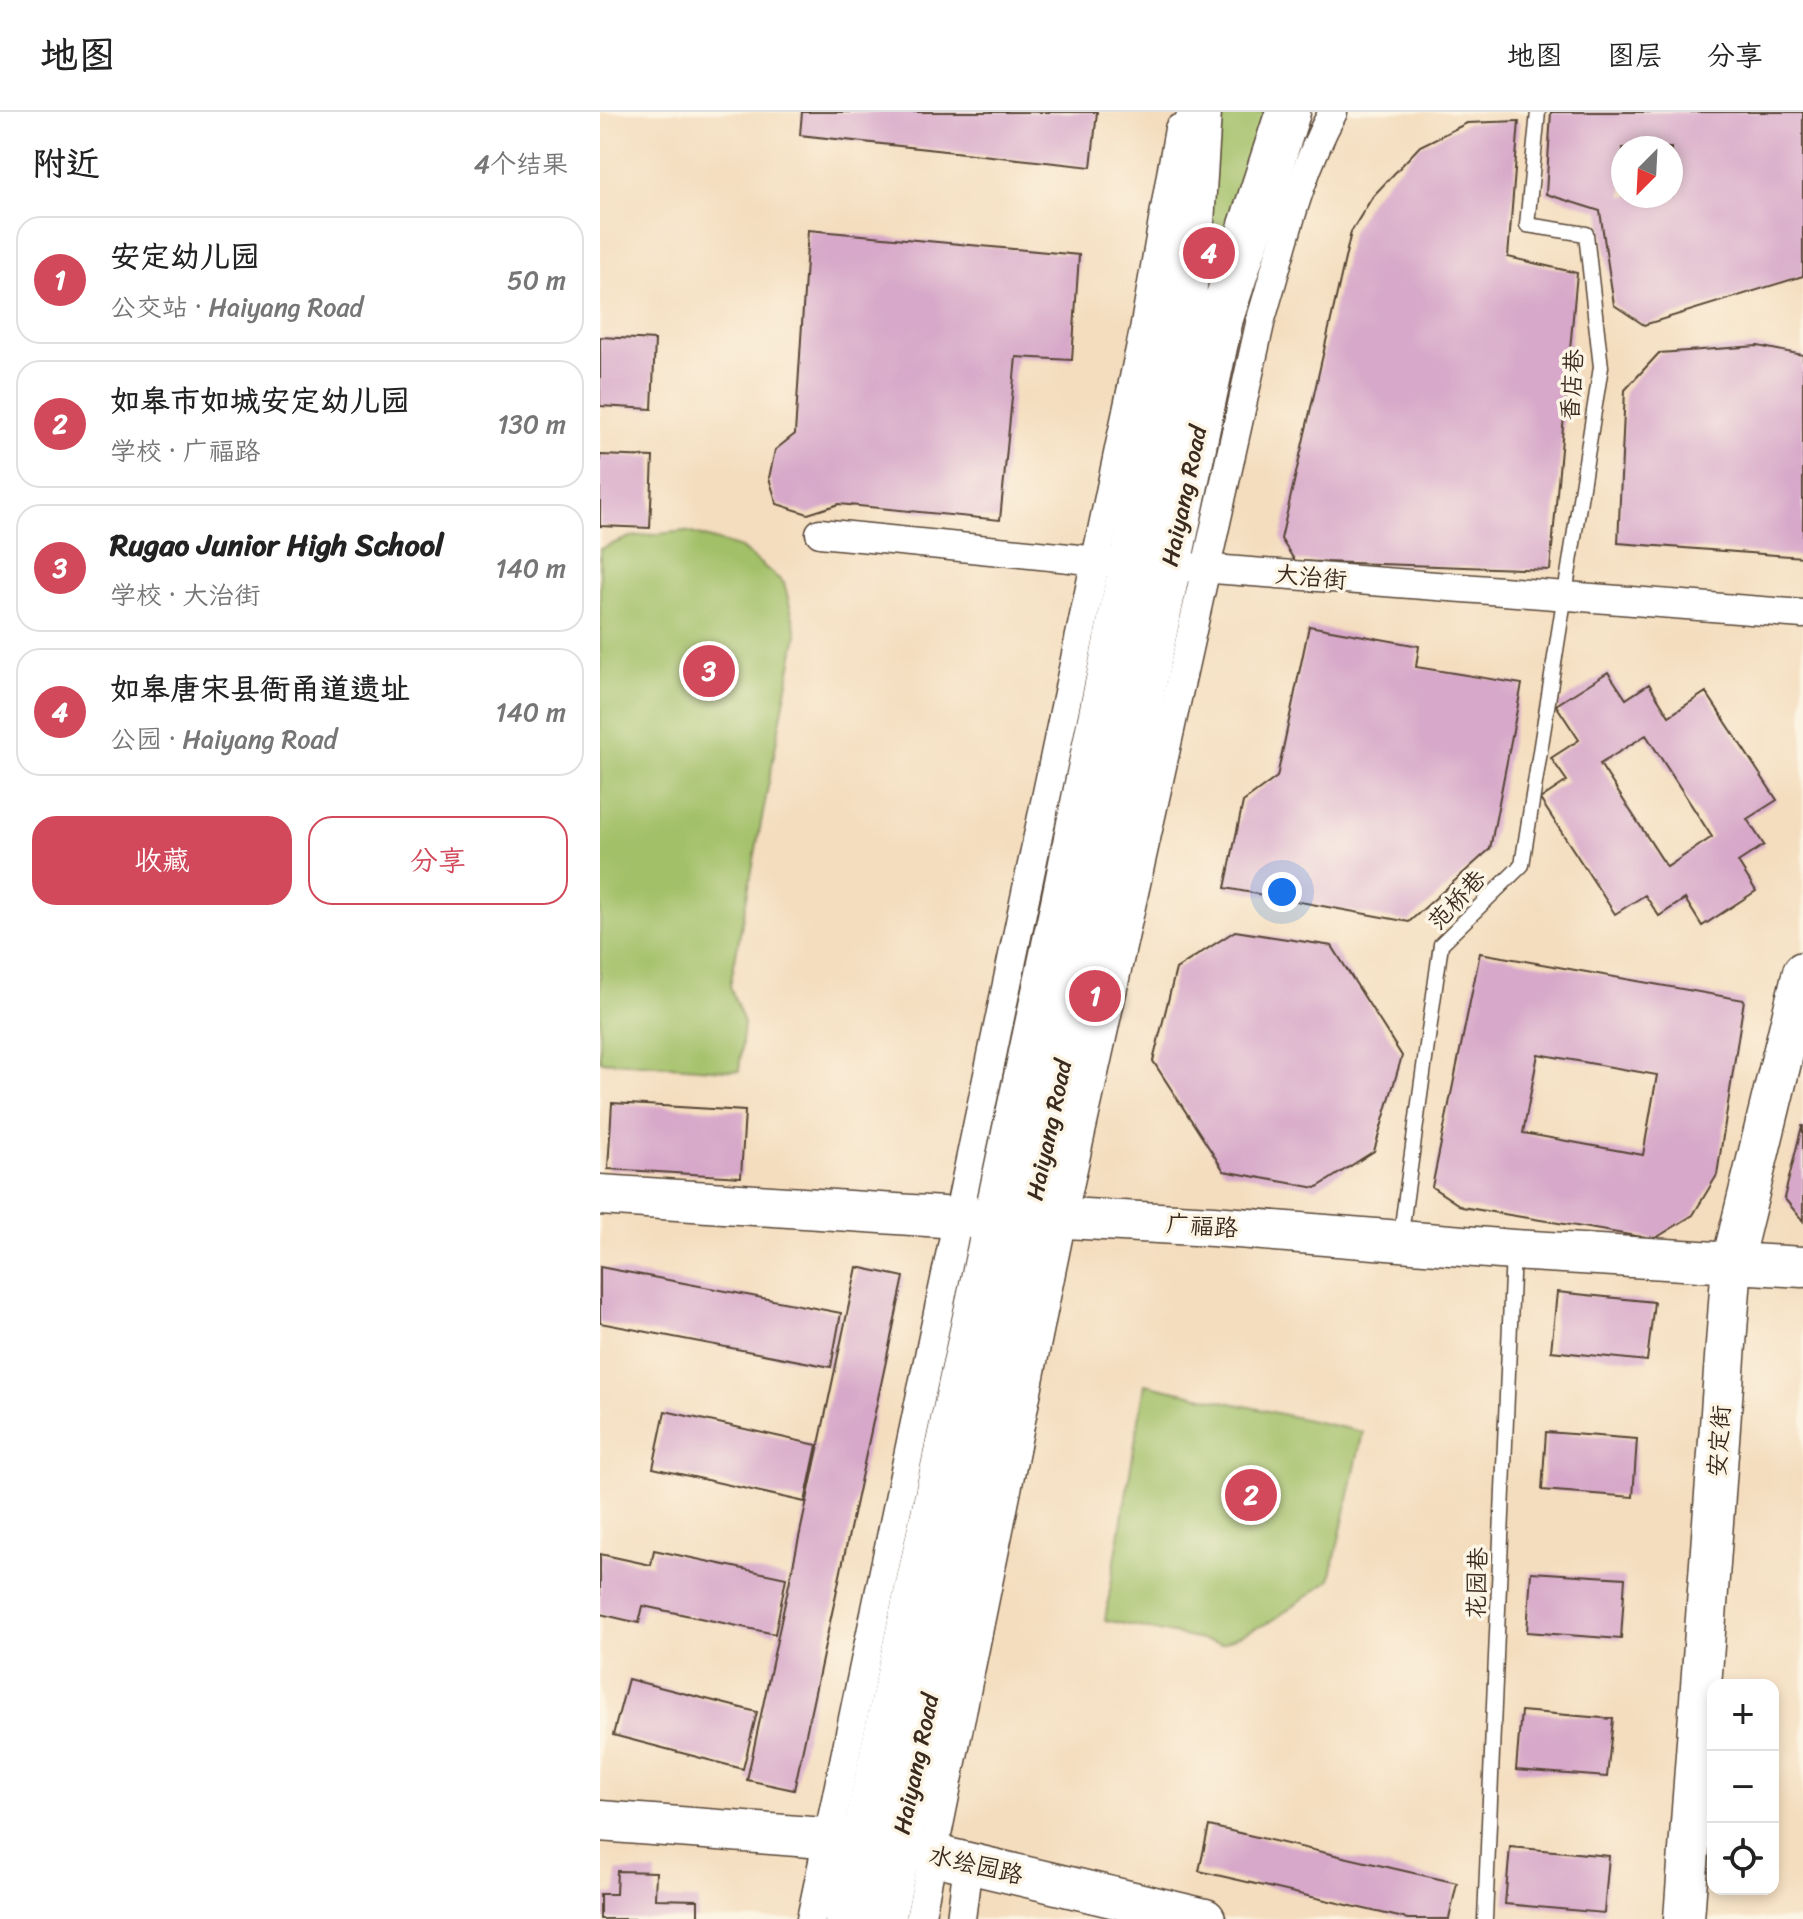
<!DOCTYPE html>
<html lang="zh">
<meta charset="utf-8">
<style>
:root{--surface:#fff;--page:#f2f2f2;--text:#222;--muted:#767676;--line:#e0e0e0;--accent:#d1495b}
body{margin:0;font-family:Sriracha,"LXGW WenKai TC",sans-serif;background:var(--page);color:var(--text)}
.controls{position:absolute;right:24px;bottom:24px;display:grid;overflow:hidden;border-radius:16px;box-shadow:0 4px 12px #0003}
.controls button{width:72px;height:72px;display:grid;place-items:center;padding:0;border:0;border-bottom:2px solid var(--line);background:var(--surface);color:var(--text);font:40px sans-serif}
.compass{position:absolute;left:1011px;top:24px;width:72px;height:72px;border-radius:50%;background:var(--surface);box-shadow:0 4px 12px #0003;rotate:204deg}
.you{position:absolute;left:682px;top:780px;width:28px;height:28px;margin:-20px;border:6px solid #fff;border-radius:50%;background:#1a73e8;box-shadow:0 0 0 12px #1a73e833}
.badge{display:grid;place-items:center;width:52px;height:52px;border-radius:50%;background:var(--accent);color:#fff;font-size:26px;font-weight:700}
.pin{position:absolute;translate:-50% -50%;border:4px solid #fff;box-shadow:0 2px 8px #0006}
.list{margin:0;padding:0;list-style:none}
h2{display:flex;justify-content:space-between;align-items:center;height:104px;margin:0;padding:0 32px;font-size:34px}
h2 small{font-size:26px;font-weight:400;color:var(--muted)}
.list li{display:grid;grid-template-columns:52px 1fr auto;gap:24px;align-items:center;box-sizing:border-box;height:128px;margin:0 16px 16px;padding:0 16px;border:2px solid var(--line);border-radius:24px}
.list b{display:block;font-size:30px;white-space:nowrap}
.list p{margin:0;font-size:26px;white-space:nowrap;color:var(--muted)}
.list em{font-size:26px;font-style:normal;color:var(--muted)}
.actions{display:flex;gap:16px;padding:24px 32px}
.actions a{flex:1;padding:18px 0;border:2px solid var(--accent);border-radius:24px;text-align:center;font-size:28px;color:var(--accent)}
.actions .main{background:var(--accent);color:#fff}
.icon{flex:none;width:44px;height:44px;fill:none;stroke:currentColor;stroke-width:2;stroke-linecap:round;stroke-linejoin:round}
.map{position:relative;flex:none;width:1203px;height:1807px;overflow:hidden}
header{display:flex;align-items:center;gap:48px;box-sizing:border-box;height:112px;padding:0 40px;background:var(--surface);border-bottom:2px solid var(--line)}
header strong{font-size:38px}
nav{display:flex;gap:44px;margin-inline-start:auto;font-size:28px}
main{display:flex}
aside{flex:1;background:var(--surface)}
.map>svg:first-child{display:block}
</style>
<header>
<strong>地图</strong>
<nav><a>地图</a><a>图层</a><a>分享</a></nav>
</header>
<main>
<aside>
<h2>附近<small>4个结果</small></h2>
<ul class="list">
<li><span class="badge">1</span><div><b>安定幼儿园</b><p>公交站 · Haiyang Road</p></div><em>50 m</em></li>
<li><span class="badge">2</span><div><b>如皋市如城安定幼儿园</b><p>学校 · 广福路</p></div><em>130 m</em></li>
<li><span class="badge">3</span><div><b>Rugao Junior High School</b><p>学校 · 大治街</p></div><em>140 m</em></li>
<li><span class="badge">4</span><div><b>如皋唐宋县衙甬道遗址</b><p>公园 · Haiyang Road</p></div><em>140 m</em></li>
</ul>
<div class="actions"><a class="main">收藏</a><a>分享</a></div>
</aside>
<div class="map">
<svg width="1203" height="1807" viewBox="0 0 1203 1807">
<rect width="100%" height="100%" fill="#fcf5e5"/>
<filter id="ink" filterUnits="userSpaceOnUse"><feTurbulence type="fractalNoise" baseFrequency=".0125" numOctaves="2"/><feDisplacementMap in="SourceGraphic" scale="16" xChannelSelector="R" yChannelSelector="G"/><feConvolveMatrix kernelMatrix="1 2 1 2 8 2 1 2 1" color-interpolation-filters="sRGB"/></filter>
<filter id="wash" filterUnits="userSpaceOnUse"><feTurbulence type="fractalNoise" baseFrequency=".006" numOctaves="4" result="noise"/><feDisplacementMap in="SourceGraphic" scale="32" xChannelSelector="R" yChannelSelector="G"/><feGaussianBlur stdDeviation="1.8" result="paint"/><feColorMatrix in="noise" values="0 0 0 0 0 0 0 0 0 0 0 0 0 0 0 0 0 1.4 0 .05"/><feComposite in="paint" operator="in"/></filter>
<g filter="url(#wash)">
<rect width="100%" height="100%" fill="#f4ddbe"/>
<path fill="#a2c068" stroke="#6e7543" stroke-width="2" d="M615,0H671L594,194Z
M85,419L141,436L184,471L197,522L130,874L144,911L139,959L0,949V437L30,425Z
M545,1272L763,1320L730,1468L672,1509L621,1532L505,1508Z"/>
<g id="blocks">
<path fill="#d7a8c9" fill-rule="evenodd" d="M202,0H497L491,55L200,23Z
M951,0H1203V164L1044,213L1014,193L1000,99L946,82ZM1023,36H1071V84H1023Z
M919,9L908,145L977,161L950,458L695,449L681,427L751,120L773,84L820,34L867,11Z
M208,118L479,143L472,248L416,245L400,408L239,392L208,402L177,392L169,366L175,338L195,322Z
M0,225L55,228L52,297L0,294Z
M1158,234L1203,243V445L1018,431L1025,278L1059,241Z
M0,343L53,345L50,416L0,414Z
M709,514L819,534L816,555L922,572L890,737L809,810L625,776L643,690L677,665Z
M1008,560L1026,587L1049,572L1069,604L1106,580L1177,688L1147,707L1164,733L1138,750L1156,779L1102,814L1085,787L1059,804L1045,783L1015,802L940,687L967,669L951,646L979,628L956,593ZM1046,623L1112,725L1067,755L1000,652Z
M635,819L732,834L802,944L774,1039L716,1076L624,1059L553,949L576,857Z
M880,841L1144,888L1117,1063L1093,1103L1054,1127L862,1095L832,1075ZM938,942L1057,963L1043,1043L923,1021Z
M12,991L145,999L141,1065L8,1057Z
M1202,1014H1203V1109L1184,1086Z
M0,1155L241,1201L231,1255L0,1211Z
M257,1155L304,1165L194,1678L147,1668Z
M957,1180L1054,1190L1047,1249L951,1239Z
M65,1299L217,1333L205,1390L53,1356Z
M946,1320L1037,1327L1033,1385L942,1378Z
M54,1438L186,1466L175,1522L43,1494L39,1511L0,1502V1442L51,1453Z
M931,1460L1025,1466L1021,1527L927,1520Z
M28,1567L157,1600L143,1657L13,1623Z
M921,1599L1013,1607L1007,1665L916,1658Z
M609,1714L857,1771L849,1807H808L599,1759Z
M910,1735L1009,1744L1004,1801L905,1792Z
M17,1759L56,1760L55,1787L98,1788V1807H0V1782H16Z"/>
</g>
</g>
<g filter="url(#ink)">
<use href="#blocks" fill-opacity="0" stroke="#574536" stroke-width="2"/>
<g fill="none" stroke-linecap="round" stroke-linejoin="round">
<g stroke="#574536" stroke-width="17">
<path id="lane" d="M800,1128L841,832L922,753L1001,255L986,122L927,113L938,0
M885,1807L913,1140"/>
</g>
<g stroke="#574536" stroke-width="31">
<path id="street" d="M220,421L509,450
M587,455L1203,502
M211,1807L544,218L579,17
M320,1807L462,1106L661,207C682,138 698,63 733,0
M361,1807L368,1751"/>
</g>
<g stroke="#574536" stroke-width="43">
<path id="secondary" d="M0,1083L358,1106L430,1104L613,1114L913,1138L1203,1155
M0,1709L263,1729L334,1743L605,1807
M1084,1807L1132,1150L1203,860"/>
</g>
<g stroke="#574536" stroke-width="47">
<path id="primary" d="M247,1807L464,786L582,201L592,111L599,0
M283,1807L621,206L688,0"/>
</g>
<use href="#lane" stroke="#fff" stroke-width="14"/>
<use href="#street" stroke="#fff" stroke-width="28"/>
<use href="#secondary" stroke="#fff" stroke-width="40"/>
<use href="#primary" stroke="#fff" stroke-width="44"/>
</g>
</g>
<g text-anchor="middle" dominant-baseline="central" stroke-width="7" stroke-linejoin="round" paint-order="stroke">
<g font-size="24" fill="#3b2a1e" stroke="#fcf5e5">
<text transform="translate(972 273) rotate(-86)">香店巷</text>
<text transform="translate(584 384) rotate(-78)">Haiyang Road</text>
<text transform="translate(711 465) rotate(5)">大治街</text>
<text transform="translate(857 788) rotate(-47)">范桥巷</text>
<text transform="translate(449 1018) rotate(-78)">Haiyang Road</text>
<text transform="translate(602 1114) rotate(4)">广福路</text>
<text transform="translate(1119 1329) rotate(-86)">安定街</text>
<text transform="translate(877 1471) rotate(-88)">花园巷</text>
<text transform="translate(316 1652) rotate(-78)">Haiyang Road</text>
<text transform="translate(376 1753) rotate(13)">水绘园路</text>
</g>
</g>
</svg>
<div class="controls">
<button>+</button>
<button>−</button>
<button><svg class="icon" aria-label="locate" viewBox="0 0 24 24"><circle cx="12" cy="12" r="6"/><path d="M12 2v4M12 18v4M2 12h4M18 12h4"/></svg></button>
</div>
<svg class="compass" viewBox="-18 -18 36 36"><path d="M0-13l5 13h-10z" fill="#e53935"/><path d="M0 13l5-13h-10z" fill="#767676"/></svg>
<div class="you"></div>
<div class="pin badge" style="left:495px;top:884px">1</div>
<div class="pin badge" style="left:651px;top:1383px">2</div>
<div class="pin badge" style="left:109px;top:559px">3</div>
<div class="pin badge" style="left:609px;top:141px">4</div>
</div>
</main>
